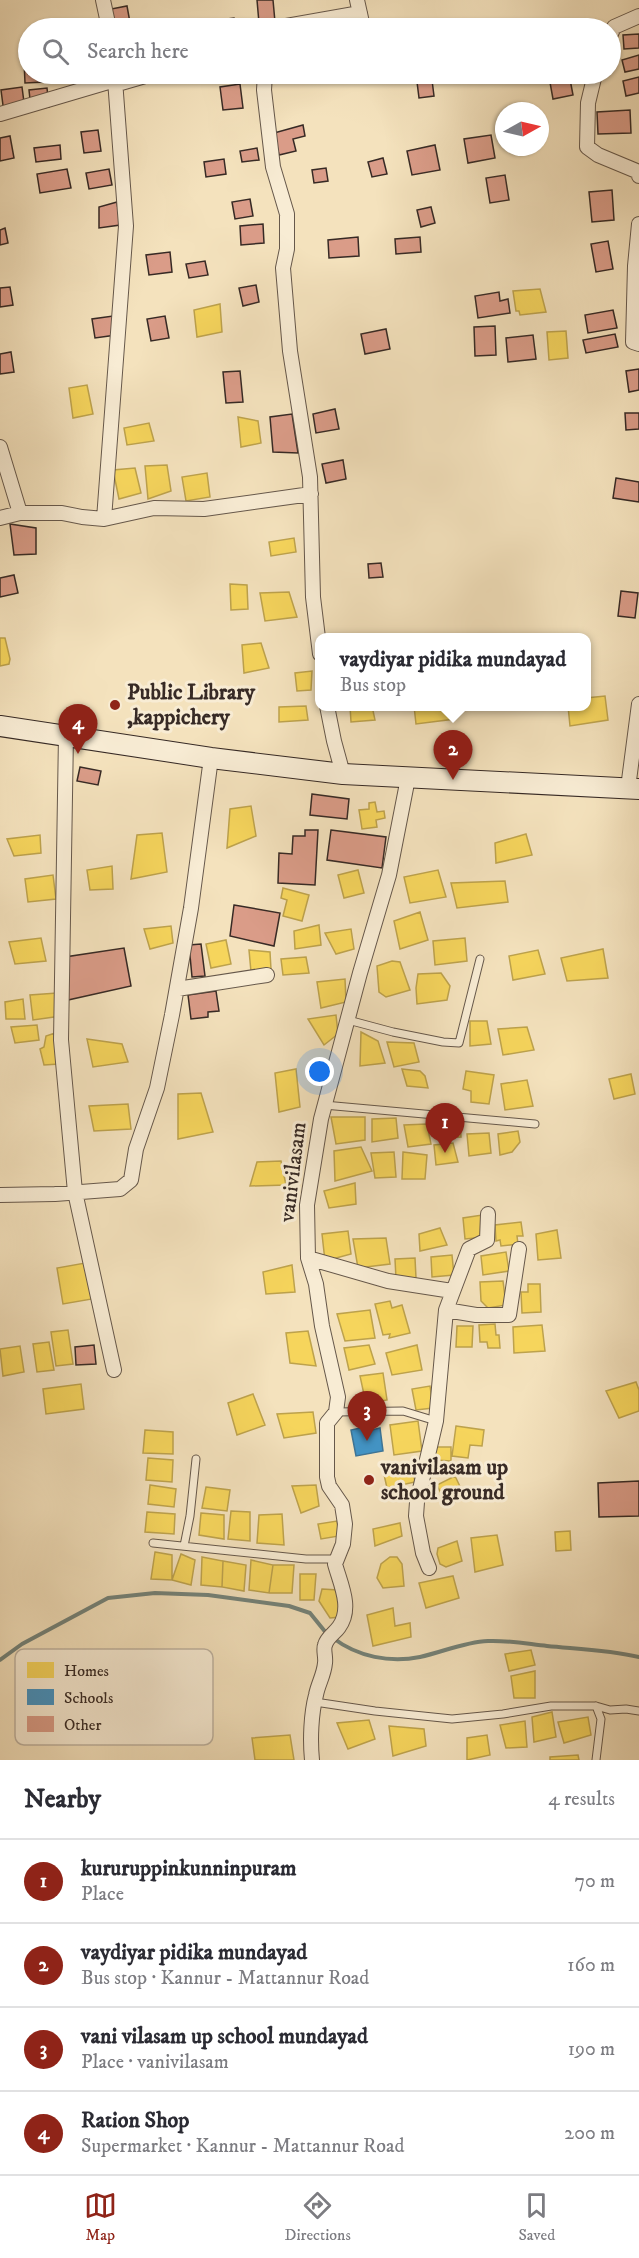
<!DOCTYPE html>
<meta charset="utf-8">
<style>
:root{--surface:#fff;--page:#f7f7f7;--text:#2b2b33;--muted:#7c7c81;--line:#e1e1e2;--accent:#8f2418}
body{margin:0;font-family:"IM FELL DW Pica",serif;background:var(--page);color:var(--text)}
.compass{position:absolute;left:495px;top:102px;width:54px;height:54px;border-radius:50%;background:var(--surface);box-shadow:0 2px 4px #0004;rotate:82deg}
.you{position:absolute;left:320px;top:1072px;width:21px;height:21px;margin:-15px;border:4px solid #fff;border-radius:50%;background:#1a73e8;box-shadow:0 0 0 9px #1a73e833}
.badge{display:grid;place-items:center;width:39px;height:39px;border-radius:50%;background:var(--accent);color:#fff;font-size:20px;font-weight:700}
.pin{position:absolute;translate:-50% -50px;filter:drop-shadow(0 2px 3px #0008)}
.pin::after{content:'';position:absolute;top:32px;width:21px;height:18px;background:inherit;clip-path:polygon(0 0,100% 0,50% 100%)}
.popup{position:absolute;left:315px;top:633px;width:276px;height:78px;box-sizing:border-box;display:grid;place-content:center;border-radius:12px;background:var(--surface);filter:drop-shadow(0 2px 4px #0005);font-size:20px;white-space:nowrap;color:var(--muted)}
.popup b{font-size:22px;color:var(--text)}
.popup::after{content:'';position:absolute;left:50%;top:100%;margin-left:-12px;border:12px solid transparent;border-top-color:var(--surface)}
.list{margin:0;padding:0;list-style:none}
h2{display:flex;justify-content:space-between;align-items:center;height:78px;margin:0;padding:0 24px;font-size:26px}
h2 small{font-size:20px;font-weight:400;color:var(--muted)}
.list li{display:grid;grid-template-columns:39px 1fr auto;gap:18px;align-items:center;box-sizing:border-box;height:84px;padding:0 24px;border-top:2px solid var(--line)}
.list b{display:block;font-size:22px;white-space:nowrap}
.list p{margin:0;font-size:20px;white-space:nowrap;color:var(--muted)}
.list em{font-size:20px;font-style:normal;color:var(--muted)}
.icon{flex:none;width:33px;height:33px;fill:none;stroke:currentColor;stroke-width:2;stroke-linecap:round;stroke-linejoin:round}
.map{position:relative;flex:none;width:639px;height:1760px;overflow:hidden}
.search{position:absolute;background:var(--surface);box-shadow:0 2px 4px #0004;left:18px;right:18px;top:18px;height:66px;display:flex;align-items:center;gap:15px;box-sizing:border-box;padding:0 21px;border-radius:33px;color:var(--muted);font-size:22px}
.sheet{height:414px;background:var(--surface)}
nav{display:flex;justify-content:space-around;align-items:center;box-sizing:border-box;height:84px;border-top:2px solid var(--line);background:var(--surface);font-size:16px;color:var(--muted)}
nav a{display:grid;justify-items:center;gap:3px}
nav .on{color:var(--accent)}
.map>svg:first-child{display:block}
</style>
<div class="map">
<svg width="639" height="1760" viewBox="0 0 639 1760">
<rect width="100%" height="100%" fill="#f4e2bd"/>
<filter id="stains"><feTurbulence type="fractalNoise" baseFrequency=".00333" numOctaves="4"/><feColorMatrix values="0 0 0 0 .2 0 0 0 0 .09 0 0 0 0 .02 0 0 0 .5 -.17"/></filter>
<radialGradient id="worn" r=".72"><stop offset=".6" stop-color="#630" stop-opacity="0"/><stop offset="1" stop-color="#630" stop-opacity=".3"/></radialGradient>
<path fill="#f6d55c" stroke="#bda24c" stroke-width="1.5" d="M540,289L546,312L520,315L519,311H516L513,291Z
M220,304L222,332L197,337L194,310Z
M566,331L568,358L549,360L547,332Z
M87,385L93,414L73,418L69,388Z
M238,417L258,421L261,443L241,447Z
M149,423L154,441L127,445L124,428Z
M167,465L171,491L148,499L145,466Z
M135,468L141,493L119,499L113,470Z
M207,473L210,497L186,501L182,477Z
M294,538L296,552L271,556L269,542Z
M230,584L247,585L248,609L231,610Z
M289,592L297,617L265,621L260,593Z
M0,638H5L10,659L9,664L0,666Z
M261,643L269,668L244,673L242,645Z
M312,671L311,690L297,691L295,673Z
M605,696L608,720L570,726L568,706H586V698Z
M306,706L308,720L279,722V707Z
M350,706H372L375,720L351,722Z
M414,706H453L455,719L416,724Z
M375,802L377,812L384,811L385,818L376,820L377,827L362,829L359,810L369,809V803Z
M251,806L256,836L227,848L230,809Z
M162,833L167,872L131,879L137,835Z
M526,834L532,855L496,863L495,843Z
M40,835L41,853L14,856L7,839Z
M112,866L113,889L90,890L87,870Z
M358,870L364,893L344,898L338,875Z
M438,870L446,897L410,903L404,877Z
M53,875L56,899L28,902L25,879Z
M505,881L508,902L457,908L451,883Z
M283,888L309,895L302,921L283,916L287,900L281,898Z
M420,912L428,940L400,949L394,921Z
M319,925L321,945L295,949L294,931Z
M171,926L173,943L150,949L144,929Z
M351,929L354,949L336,954L325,933Z
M41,938L46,961L15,964L9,942Z
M465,938L467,961L435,965L433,941Z
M226,940L231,964L211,968L206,944Z
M603,949L608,978L567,981L561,958Z
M249,950L270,952L271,969L251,972Z
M538,950L545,974L513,980L509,956Z
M306,957L309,973L283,975L281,959Z
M392,961L400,962L410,990L386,997L379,992L377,966Z
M441,973L450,986L447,1000L417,1004L416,988L418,974Z
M345,979L346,1002L321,1008L317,982Z
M57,993L61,1016L33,1020L30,995Z
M23,999L25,1019H6L5,1002Z
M336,1015L338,1034L324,1045L308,1019Z
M470,1021H487L491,1044L470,1046Z
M37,1025L39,1040L15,1043L11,1027Z
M527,1027L534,1050L503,1055L498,1029Z
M361,1032L378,1041L385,1063L360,1066Z
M55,1033L59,1064L44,1065L40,1049L44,1047L46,1036Z
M87,1039L122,1044L128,1062L93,1067Z
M387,1042L414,1043L419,1062L394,1067Z
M296,1069L300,1107L279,1112L275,1073Z
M402,1069L420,1071L425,1076L428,1088L407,1086Z
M466,1071L494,1075L489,1104L471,1102V1091L463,1089Z
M631,1074L635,1094L614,1099L609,1079Z
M527,1080L533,1106L505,1110L501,1084Z
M201,1093L213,1132L178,1139V1094Z
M128,1104L131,1129L94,1131L89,1106Z
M331,1117H365V1140L336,1144Z
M396,1118L398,1138L372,1142V1119Z
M460,1121L461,1137L438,1138L437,1122Z
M427,1124L431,1144L408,1147L404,1125Z
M518,1131L520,1142L512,1152L500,1155L498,1134Z
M489,1133L491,1153L469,1156L467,1134Z
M453,1143L458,1162L436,1165L434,1145Z
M361,1147L372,1171L335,1181L334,1151Z
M394,1152L396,1177L375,1178L371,1153Z
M403,1152L427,1155L425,1179H402Z
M281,1161L286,1185L250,1186L257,1162Z
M355,1183L356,1204L329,1208L324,1191Z
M482,1215L485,1237L465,1239L463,1218Z
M521,1222L523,1236H517L518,1244L501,1246L500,1240L496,1241L495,1225Z
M440,1228L447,1245L420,1251L419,1234Z
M557,1230L561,1258L538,1260L536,1234Z
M348,1231L351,1254L325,1261L322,1234Z
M386,1238L390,1264L358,1268L353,1239Z
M506,1252L509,1271L483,1275L481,1256Z
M452,1255L454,1275L432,1277L431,1257Z
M415,1258L416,1278L396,1279L395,1259Z
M85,1263L92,1299L63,1304L57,1268Z
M292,1265L295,1292L266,1294L263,1272Z
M503,1281L506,1305L488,1308L481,1301L480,1282Z
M528,1284H540L541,1312L522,1313L521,1292H528Z
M390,1301L392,1308L402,1305L410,1333L389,1338L390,1334L383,1335L375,1304Z
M370,1310L375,1338L345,1341L337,1314Z
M495,1324L496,1335H499L500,1348H488L487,1342H480L479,1325Z
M542,1325L545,1351L514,1353L513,1327Z
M457,1326H473L472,1347H456Z
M68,1330L73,1364L56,1366L51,1332Z
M308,1331L316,1366L290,1363L286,1333Z
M49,1342L54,1370L37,1372L33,1344Z
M369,1345L375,1364L349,1370L344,1348Z
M417,1345L422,1370L392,1375L386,1353Z
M20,1346L24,1372L3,1376L0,1349Z
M383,1373L387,1400L366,1404L360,1376Z
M636,1382L639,1390V1411L619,1418L606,1391Z
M81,1384L84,1409L46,1414L43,1389Z
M430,1386L433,1408L416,1410L412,1389Z
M253,1394L265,1425L237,1435L228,1403Z
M313,1412L316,1433L284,1438L277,1414Z
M418,1421L422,1451L394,1455L390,1425Z
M456,1426L484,1430L482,1446L470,1445L468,1458L452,1456Z
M145,1430L173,1432V1454L143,1453Z
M435,1447H451V1461L435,1460Z
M148,1458L173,1460L172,1482L146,1480Z
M412,1466L415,1482L387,1488L383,1470Z
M455,1476L465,1497L447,1506L437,1485Z
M150,1485L176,1489L174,1507L148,1504Z
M316,1485L319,1506L301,1513L292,1486Z
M206,1487L230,1490L227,1511L202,1508Z
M231,1511L250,1512V1541L228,1539Z
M147,1512L175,1514L174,1534L145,1532Z
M201,1513L224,1515V1539L199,1535Z
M282,1514L284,1545L257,1543L259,1515Z
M337,1521L339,1536L321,1539L318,1524Z
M400,1523L402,1536L375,1546L373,1529Z
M570,1531L571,1550L556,1551L555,1532Z
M497,1535L503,1565L475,1572L471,1538Z
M457,1541L462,1561L446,1567L440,1564L437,1554L438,1548Z
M155,1552L172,1555V1580L151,1579Z
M181,1554L195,1560L191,1585L172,1580Z
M202,1557L223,1561L222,1587L201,1585Z
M390,1557H397L402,1564L404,1586L383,1588L377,1578L381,1564Z
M251,1560L273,1565L269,1593L249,1590Z
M223,1561L246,1565L244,1591L222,1587Z
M273,1565H294L292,1593H269Z
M300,1574H316L314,1600H300Z
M453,1576L459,1598L426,1608L419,1583Z
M322,1589L338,1590L341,1617L330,1618L319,1601Z
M393,1608L395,1626L410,1623L411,1637L373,1646L367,1615Z
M531,1650L535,1665L509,1671L505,1654Z
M535,1671V1698H514L511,1676Z
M552,1712L556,1737L534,1742L532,1717Z
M588,1717L591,1735L564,1743L558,1722Z
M369,1720L375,1739L348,1749L337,1723Z
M525,1721L527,1747L506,1748L500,1725Z
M389,1726L424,1729L426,1746L393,1756Z
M290,1735L294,1760H255L252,1738Z
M487,1735L490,1755L467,1760V1738Z
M578,1755L579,1760H550V1757Z"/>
<path fill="#4393c3" stroke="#3f7494" stroke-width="1.5" d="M369,1426L368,1431L380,1428L383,1451L356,1456L351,1430Z"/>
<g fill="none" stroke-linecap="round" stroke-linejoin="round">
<path stroke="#74837a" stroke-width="4" d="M333,1638C358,1657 390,1663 420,1657C443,1652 464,1642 488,1641C507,1640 528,1644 547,1646C578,1649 609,1650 639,1657
M0,1660L22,1644L108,1598L155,1593L208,1595L289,1606L310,1613L327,1634"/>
</g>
<path fill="#da9c88" stroke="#372a25" stroke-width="1.5" d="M257,0H273L275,22L259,23Z
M127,6L131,28H114L111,9Z
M234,18L236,28H213L212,21Z
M639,34V48L624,49L623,35Z
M639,55V69L625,72L622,60Z
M24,60H28V74H43L44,82L25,83Z
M77,74H97L98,80L77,82Z
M569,74L573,95L553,99L549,77Z
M639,77V93L626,96L623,81Z
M432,80L434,96L419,98L417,82Z
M240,84L243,108L223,110L220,87Z
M22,87L25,110L4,113L1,90Z
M47,88L49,107L31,109L29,90Z
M630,110L631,133L598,134L597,112Z
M303,125L305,136L293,139L296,151L279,155L274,133Z
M98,130L101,151L84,153L81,132Z
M491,135L495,158L468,163L464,139Z
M10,136L14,158L0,161V138Z
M60,145L61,159L36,162L34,148Z
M435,145L440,170L412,175L407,151Z
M257,148L259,160L242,162L240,151Z
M383,158L387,174L372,177L368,162Z
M224,159L226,174L206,177L204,162Z
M326,168L328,181L314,183L312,170Z
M67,169L71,188L40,193L37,174Z
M109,169L112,185L89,189L86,173Z
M505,175L509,200L490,203L486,178Z
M612,190L614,220L592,222L589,192Z
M250,199L253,216L235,219L232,202Z
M117,202L120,225L99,228V207Z
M431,207L435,223L421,227L417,210Z
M263,224L264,243L241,245L240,226Z
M5,228L8,243L0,245V230Z
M358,237L359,256L329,258L328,240Z
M420,237L421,252L396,254L395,239Z
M608,241L613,269L596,272L591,244Z
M170,252L172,272L149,275L146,255Z
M205,261L208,275L189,278L186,264Z
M256,285L259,302L243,306L239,288Z
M10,287L13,305L0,307V288Z
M499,292L500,301L508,299L510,313L478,318L475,296Z
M613,310L617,328L588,333L585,315Z
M113,316L116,335L95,338L92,319Z
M165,316L169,338L151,341L147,319Z
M495,326L496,355L475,356L474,327Z
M386,329L390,349L365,354L361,334Z
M615,334L618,347L586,353L583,340Z
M533,335L536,359L508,362L506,338Z
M11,352L14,372L0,374V354Z
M639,369V390L629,392L626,371Z
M240,371L243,402L226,403L223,372Z
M335,409L339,429L316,433L313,414Z
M625,413H639V429L626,430Z
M292,414L298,453L273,452L270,417Z
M343,460L346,479L326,483L322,464Z
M616,478L639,482V502L613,498Z
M10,524L36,528V554L14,555Z
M381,563L383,577L369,578L368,564Z
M14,575L18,593L0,597V578Z
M621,591L638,593L635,618L618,616Z
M80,767L101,771L98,785L77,781Z
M312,794L349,799L347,819L310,815Z
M305,830H318L315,885L278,883L279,853L292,854L293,836H305Z
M331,830L386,837L382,868L327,860Z
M234,905L280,913L274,946L230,936Z
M201,944L205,976L192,977L189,945Z
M124,948L131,986L68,1000L65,957Z
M216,991L219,1011L208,1012V1017L191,1019L188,995Z
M94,1345L96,1364L76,1365L75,1347Z
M639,1481V1516L599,1517L598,1483Z"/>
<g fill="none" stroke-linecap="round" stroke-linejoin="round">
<g stroke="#66584b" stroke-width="9">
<path id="service" d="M348,1020L393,1032L443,1042L459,1043L480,959
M324,1105L535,1124
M336,1412L403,1411L436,1421
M153,1543L306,1559H336
M184,1546L190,1516L196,1459
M315,1702L375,1711L452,1719L503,1714L551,1706H596L610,1710L626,1709L639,1711
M596,1706L601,1719L596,1760"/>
</g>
<g stroke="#66584b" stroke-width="16">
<path id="minor" d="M103,0L109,28
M357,0L363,27L367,28
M275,28L360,13
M610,36L614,27L639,16
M114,74L115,80L121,83L152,74
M265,74L264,90L273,167L287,214V249L283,268L290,351L310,477L313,597L320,654
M595,74L588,103L587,147L598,155L639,172V176
M0,114L115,80L126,226L104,519
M639,224L635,266L633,342L639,344
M0,447L20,513
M0,518L20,513H62L82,517L104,519L154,508L204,509L311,494
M327,706L334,741L343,774
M66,735L61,1040L75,1192L114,1370
M628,788L639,704
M177,989L267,975
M0,1195L55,1194L120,1189L131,1180L136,1149L157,1088L172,1015L191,908L211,758
M308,1258L388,1281L452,1291
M446,1310L476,1315H509L519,1249
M429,1568L423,1553L416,1516L417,1502L436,1421L446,1310L469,1249L487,1240L488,1214
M312,1760C310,1740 311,1714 316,1695C318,1684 324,1675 325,1663C326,1657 323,1650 325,1645C327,1637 335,1633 339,1627C353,1608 340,1583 335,1564L343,1544L345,1524L342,1505L329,1486L327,1477V1423L336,1412L338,1397L322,1326L316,1284L308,1258L307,1205L321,1119L360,973L389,875L408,778"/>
</g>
<g stroke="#372a25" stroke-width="22">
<path id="secondary" d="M0,726L211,758L343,774L639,789"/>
</g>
<use href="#service" stroke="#f8ecd4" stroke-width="7"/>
<use href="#minor" stroke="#f8ecd4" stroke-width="14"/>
<use href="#secondary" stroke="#f8ecd4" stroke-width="20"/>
</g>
<g fill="#8f2418" stroke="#f8ecd4" stroke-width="2">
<circle cx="115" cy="705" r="6"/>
<circle cx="369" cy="1480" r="6"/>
</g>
<g text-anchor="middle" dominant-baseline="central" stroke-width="6" stroke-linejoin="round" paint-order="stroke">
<g font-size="22" font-weight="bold" fill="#372a25" stroke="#f8ecd4" text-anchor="start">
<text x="127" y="692">Public Library<tspan x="127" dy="25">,kappichery</tspan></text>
<text x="381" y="1467">vanivilasam up<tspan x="381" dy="25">school ground</tspan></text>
</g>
<g font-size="22" fill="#372a25" stroke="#f8ecd4">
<text transform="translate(293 1172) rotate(-83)">vanivilasam</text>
</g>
</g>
<rect x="15" y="1649" width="198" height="96" rx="9" fill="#f8ecd4" stroke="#beb2a0" stroke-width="1.5"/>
<rect x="27" y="1662" width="27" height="16" fill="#f6d55c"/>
<rect x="27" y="1689" width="27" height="16" fill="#4393c3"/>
<rect x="27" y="1716" width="27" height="16" fill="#da9c88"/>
<g font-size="16" fill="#372a25">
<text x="64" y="1676">Homes</text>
<text x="64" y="1703">Schools</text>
<text x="64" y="1730">Other</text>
</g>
<rect width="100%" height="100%" filter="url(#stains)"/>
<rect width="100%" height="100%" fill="url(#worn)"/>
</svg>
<svg class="compass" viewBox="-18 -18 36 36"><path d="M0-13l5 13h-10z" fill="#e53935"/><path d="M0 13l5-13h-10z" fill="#7c7c81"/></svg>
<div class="you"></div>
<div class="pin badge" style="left:445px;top:1153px">1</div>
<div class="pin badge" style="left:453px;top:780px">2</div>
<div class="popup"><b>vaydiyar pidika mundayad</b>Bus stop</div>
<div class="pin badge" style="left:367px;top:1441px">3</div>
<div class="pin badge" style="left:78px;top:754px">4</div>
<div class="search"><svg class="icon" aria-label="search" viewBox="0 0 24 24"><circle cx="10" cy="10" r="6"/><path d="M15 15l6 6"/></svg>Search here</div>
</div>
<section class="sheet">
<h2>Nearby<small>4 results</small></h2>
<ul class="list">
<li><span class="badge">1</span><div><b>kururuppinkunninpuram</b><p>Place</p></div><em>70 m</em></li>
<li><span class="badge">2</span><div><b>vaydiyar pidika mundayad</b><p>Bus stop · Kannur - Mattannur Road</p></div><em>160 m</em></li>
<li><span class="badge">3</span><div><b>vani vilasam up school mundayad</b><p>Place · vanivilasam</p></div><em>190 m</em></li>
<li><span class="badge">4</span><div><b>Ration Shop</b><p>Supermarket · Kannur - Mattannur Road</p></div><em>200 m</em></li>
</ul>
</section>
<nav>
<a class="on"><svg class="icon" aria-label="map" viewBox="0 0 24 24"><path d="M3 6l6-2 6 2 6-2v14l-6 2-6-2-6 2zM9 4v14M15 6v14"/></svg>Map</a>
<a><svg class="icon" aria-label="directions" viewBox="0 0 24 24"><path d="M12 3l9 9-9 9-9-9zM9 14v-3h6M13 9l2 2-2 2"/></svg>Directions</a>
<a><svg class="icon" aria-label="saved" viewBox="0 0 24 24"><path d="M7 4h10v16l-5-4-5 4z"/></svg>Saved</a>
</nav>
